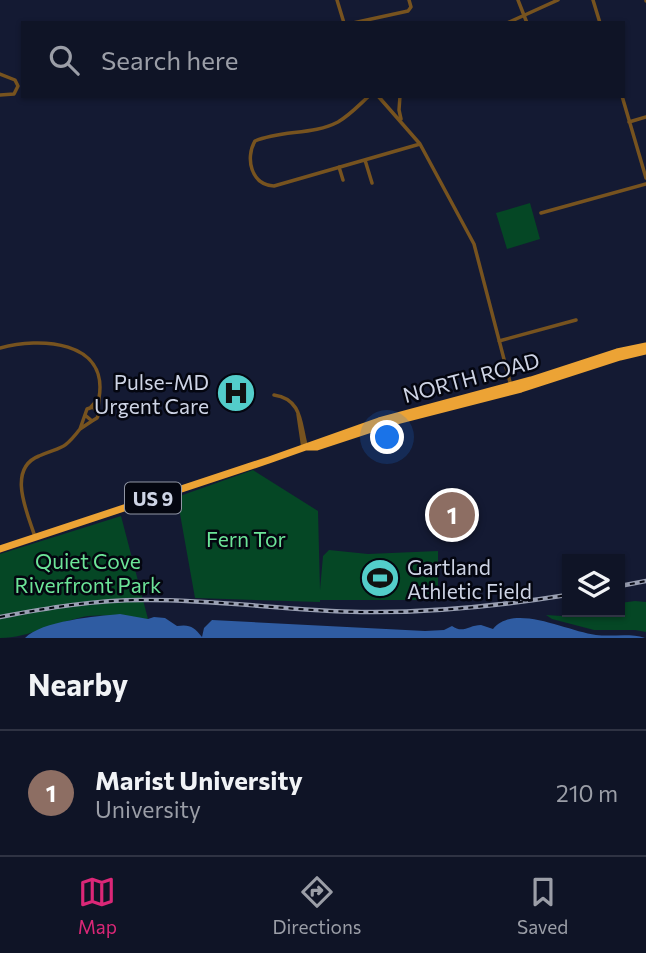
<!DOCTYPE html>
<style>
:root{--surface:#0f1426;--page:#181d2e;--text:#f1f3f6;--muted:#9b9ea7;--line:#2f3343;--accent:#db2777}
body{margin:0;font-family:Commissioner,sans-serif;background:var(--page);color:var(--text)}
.controls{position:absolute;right:21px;bottom:21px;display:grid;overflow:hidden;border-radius:0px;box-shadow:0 2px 5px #0004}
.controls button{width:63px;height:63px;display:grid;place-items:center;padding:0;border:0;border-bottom:2px solid var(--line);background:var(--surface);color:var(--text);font:35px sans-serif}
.you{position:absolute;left:388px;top:438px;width:24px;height:24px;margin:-18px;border:5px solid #fff;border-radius:50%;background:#1a73e8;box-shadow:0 0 0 10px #1a73e833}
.badge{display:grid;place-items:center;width:46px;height:46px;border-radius:50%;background:var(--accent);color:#fff;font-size:23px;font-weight:700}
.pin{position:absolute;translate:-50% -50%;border:4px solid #fff;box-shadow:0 2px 7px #0006}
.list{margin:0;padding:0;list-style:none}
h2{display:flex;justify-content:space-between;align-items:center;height:91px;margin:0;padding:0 28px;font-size:30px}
h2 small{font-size:23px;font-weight:400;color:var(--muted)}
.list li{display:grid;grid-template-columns:46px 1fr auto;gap:21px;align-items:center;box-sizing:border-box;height:126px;padding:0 28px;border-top:2px solid var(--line)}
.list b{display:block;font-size:26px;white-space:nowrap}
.list p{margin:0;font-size:23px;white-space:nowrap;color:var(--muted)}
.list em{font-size:23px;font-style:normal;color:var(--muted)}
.icon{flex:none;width:38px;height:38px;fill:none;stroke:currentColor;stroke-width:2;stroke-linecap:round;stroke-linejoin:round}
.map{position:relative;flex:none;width:646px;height:638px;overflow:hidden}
.search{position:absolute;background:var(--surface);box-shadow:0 2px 5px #0004;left:21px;right:21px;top:21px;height:77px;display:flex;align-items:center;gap:18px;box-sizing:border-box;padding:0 24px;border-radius:0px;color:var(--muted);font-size:26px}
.sheet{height:217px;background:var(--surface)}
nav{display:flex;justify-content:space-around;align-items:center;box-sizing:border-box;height:98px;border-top:2px solid var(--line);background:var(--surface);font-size:19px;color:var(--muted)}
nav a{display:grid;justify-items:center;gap:4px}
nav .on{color:var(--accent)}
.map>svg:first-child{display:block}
</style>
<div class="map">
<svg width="646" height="638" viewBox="0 0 646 638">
<rect width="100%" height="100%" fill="#141a33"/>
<path fill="#054725" d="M530,203L540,239L507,249L496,213Z
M253,470L318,511L320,590L323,556L329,550L368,554L438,551V600H320V602L195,598L177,497Z
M121,516L148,619C129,618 107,614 88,616C58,621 29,638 0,638V554Z
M635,601L646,602V632L635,630H594L552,619L546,615L562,616L579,612H620V603Z"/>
<path fill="#2f5ca2" d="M120,614L148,619L154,617L165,618L177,626C190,624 194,627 202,637L204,628L212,620L425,631L444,630L452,626C463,634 469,625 481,625C485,626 489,628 493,629C514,603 566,631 596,635C612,637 630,633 645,638H25C41,621 97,616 120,614Z"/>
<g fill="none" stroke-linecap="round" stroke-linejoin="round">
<path stroke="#77531f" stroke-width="3.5" d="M337,0L344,23
M518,0L527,23
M593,0L600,23
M646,0V1
M353,23L408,11L411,7L409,0
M507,23L558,0
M0,74L15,80L18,86L14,94L0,95
M369,96C359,105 350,115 338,122C313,135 281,130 255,141C245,158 251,185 274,186L420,144
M378,96L420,144L474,244L511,386
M400,96L399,110L401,119
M622,96L646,178
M629,122L646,117
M365,160L372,183
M339,167L343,180
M541,213L646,184
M499,341L576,320
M0,348C39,337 109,340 99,398
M274,395C302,399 300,423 306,445
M91,407L99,398L98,409
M298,414L303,448
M85,415L92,421L97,418L99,414L93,407L87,409L80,429L92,421
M35,537C28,514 6,469 39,456C62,446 63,451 80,429"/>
<path stroke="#eca335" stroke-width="7" d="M307,447H317L396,421L521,389L620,357L646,351
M0,549L269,460L379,421L531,380L617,352L646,346"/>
<g stroke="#999fb2" stroke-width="4.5">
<path id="rail" d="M620,586L646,581
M0,617C47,608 94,600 143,600C215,599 288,611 361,612C430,613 499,606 567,595"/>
</g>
<use href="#rail" stroke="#040610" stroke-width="2" stroke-dasharray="5" stroke-linecap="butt"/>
</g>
<defs>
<g id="hospital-disc" transform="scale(2.0125)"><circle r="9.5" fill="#53cdca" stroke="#040610"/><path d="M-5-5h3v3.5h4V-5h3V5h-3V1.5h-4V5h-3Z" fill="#111"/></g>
<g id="stadium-disc" transform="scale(2.0125)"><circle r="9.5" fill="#53cdca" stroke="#040610"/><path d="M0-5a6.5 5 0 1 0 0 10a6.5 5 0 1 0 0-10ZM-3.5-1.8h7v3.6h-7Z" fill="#111"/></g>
</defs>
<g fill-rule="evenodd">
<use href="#hospital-disc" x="236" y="393"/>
<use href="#stadium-disc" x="380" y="578"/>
</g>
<g text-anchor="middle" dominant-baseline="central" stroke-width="5" stroke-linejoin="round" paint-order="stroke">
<rect fill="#040610" stroke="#9196a5" stroke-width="2" x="125" y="482.5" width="56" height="31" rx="5"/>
<g font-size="19" font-weight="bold" fill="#ced4e5">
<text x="153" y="498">US 9</text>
</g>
<g font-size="21" fill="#ced4e5" stroke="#040610">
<text transform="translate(471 377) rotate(-15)">NORTH ROAD</text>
</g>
<g font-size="21" fill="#ced4e5" stroke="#040610" text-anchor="end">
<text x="209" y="381">Pulse-MD<tspan x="209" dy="24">Urgent Care</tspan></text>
<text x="407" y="566" text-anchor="start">Gartland<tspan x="407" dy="24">Athletic Field</tspan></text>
</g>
<g font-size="21" fill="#6ce498" stroke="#040610">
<text x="246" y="538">Fern Tor</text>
<text x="88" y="560">Quiet Cove<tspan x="88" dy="24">Riverfront Park</tspan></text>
</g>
</g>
</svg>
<div class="controls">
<button><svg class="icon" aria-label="layers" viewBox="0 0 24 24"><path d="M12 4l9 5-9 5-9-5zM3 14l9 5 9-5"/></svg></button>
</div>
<div class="you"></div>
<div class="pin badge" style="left:452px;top:515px;background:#8d6e63">1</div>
<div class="search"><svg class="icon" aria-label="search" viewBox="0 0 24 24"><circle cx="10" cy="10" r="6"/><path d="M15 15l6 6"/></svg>Search here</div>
</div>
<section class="sheet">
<h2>Nearby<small></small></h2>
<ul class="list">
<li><span class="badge" style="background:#8d6e63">1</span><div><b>Marist University</b><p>University</p></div><em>210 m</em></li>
</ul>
</section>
<nav>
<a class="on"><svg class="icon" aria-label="map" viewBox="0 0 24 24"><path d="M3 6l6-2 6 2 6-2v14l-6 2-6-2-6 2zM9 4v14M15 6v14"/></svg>Map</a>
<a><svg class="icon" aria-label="directions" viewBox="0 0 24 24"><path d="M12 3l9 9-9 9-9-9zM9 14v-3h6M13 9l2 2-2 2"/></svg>Directions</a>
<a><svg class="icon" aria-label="saved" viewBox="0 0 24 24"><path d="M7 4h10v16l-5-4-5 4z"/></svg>Saved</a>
</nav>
